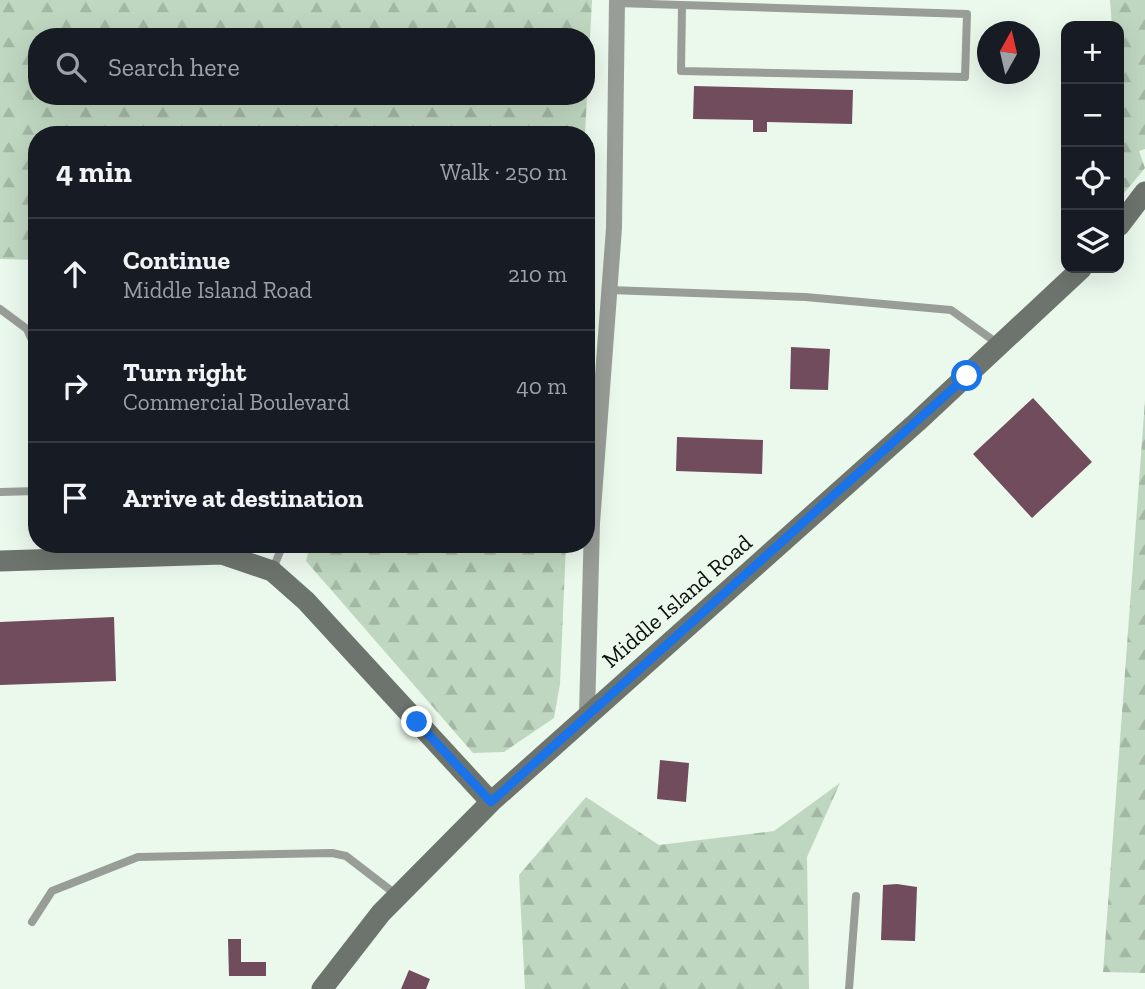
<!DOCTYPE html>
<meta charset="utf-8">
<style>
:root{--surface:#171b24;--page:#20242c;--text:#f1f3f6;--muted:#9ea1a6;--line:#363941}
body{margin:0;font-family:"Zilla Slab",serif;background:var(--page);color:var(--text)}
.controls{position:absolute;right:21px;top:21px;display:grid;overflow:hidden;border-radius:14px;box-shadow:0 7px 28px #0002}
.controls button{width:63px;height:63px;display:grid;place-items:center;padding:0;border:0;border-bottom:2px solid var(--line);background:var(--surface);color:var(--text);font:35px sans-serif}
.compass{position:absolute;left:977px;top:21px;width:63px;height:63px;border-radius:50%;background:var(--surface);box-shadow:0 7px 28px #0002;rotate:8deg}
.stop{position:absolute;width:21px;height:21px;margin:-16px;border:5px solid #1a73e8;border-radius:50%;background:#fff}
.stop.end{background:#1a73e8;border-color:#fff;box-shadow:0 2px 7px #0008}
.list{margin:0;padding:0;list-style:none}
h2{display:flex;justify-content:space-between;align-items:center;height:91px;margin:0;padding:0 28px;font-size:30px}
h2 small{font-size:23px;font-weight:400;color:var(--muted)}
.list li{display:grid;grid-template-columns:46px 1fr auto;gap:21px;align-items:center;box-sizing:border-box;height:112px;padding:0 28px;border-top:2px solid var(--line)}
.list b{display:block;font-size:26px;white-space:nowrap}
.list p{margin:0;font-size:23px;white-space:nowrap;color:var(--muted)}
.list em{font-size:23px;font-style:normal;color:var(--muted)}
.icon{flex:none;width:38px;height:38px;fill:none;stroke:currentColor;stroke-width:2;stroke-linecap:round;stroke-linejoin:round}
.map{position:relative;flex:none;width:1145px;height:989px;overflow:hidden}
.search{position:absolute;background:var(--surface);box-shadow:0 7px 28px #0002;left:28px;top:28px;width:567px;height:77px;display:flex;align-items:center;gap:18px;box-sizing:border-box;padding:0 24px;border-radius:28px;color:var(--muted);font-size:26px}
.panel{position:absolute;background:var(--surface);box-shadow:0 7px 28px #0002;left:28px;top:126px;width:567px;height:427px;border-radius:28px}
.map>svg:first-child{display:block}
</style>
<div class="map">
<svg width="1145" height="989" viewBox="0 0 1145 989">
<defs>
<pattern id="forest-firs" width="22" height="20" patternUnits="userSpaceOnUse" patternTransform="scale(1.75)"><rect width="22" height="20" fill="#bfd7c0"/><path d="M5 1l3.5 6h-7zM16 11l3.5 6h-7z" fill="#a3b7a4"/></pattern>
</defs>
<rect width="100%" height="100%" fill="#ebf8ec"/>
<path fill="url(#forest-firs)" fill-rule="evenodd" d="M0,0H592L585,135H37V260L0,259ZM37,37H586V96H37Z
M1110,0H1145V149L1139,151L1145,168L1119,199V26H1112Z
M1145,400V973L1103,972Z
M310,544H566L560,684L554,718L504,752L473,753L306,561Z
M840,783L807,857L809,989H525L519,875L586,797L659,845L774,831Z"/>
<path fill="#704c5d" d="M694,86L853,90L852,124L767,122V132H753V120L693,119Z
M791,347L830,349L828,390L790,389Z
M1033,398L1092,462L1032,518L973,454Z
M677,437L763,440L762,474L676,471Z
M114,617L116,681L0,685V622Z
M660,760L689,763L686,802L657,799Z
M897,884L917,887L915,941L881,940L883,885Z
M228,939H241V962H266V976H229Z
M409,970L430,979L426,989H401Z"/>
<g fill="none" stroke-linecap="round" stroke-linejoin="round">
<path stroke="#989d98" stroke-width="8" d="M617,3L967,14L965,77L681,71L682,6
M609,290L805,297L951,310L997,343
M0,309L27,329L37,351
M0,492L37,491
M273,569L283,544
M32,922L52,891L138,857L332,853L346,856L398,896
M849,989L856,896"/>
<path stroke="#989d98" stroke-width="16" d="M587,714L592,523L614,228L617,0"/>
<path stroke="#6d746d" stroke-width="21" d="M1119,226L1145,192
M0,561L222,554L272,571L306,601L491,802
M322,989L381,913L491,802L917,422L1082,268"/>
</g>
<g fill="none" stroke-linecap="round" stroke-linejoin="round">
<path stroke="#1a73e8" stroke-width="9" d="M417,722L491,802L967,376"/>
</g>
<g text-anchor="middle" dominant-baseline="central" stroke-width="7" stroke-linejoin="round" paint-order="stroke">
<g font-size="23" fill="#0b0f0b" stroke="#ebf8ec">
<text transform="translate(677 601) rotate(-41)">Middle Island Road</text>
</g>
</g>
</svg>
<div class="controls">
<button>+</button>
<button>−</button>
<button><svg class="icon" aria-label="locate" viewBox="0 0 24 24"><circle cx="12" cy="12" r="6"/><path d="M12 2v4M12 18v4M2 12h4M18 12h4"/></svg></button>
<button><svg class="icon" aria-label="layers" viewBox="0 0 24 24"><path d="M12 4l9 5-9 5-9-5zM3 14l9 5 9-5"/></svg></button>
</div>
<svg class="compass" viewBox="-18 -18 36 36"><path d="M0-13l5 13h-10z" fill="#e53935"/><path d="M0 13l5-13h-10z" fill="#9ea1a6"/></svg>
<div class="stop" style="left:967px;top:376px"></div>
<div class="stop end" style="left:417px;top:722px"></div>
<div class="search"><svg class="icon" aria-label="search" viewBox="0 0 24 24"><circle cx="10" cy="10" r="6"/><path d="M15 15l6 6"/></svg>Search here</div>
<section class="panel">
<h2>4 min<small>Walk · 250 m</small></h2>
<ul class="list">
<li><svg class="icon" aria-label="ahead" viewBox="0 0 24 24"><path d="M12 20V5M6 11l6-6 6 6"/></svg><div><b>Continue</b><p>Middle Island Road</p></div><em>210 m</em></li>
<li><svg class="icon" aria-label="right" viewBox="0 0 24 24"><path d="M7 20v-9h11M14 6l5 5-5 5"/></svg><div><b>Turn right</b><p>Commercial Boulevard</p></div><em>40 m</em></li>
<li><svg class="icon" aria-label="arrive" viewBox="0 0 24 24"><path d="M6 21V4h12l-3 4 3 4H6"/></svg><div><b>Arrive at destination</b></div></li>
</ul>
</section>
</div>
